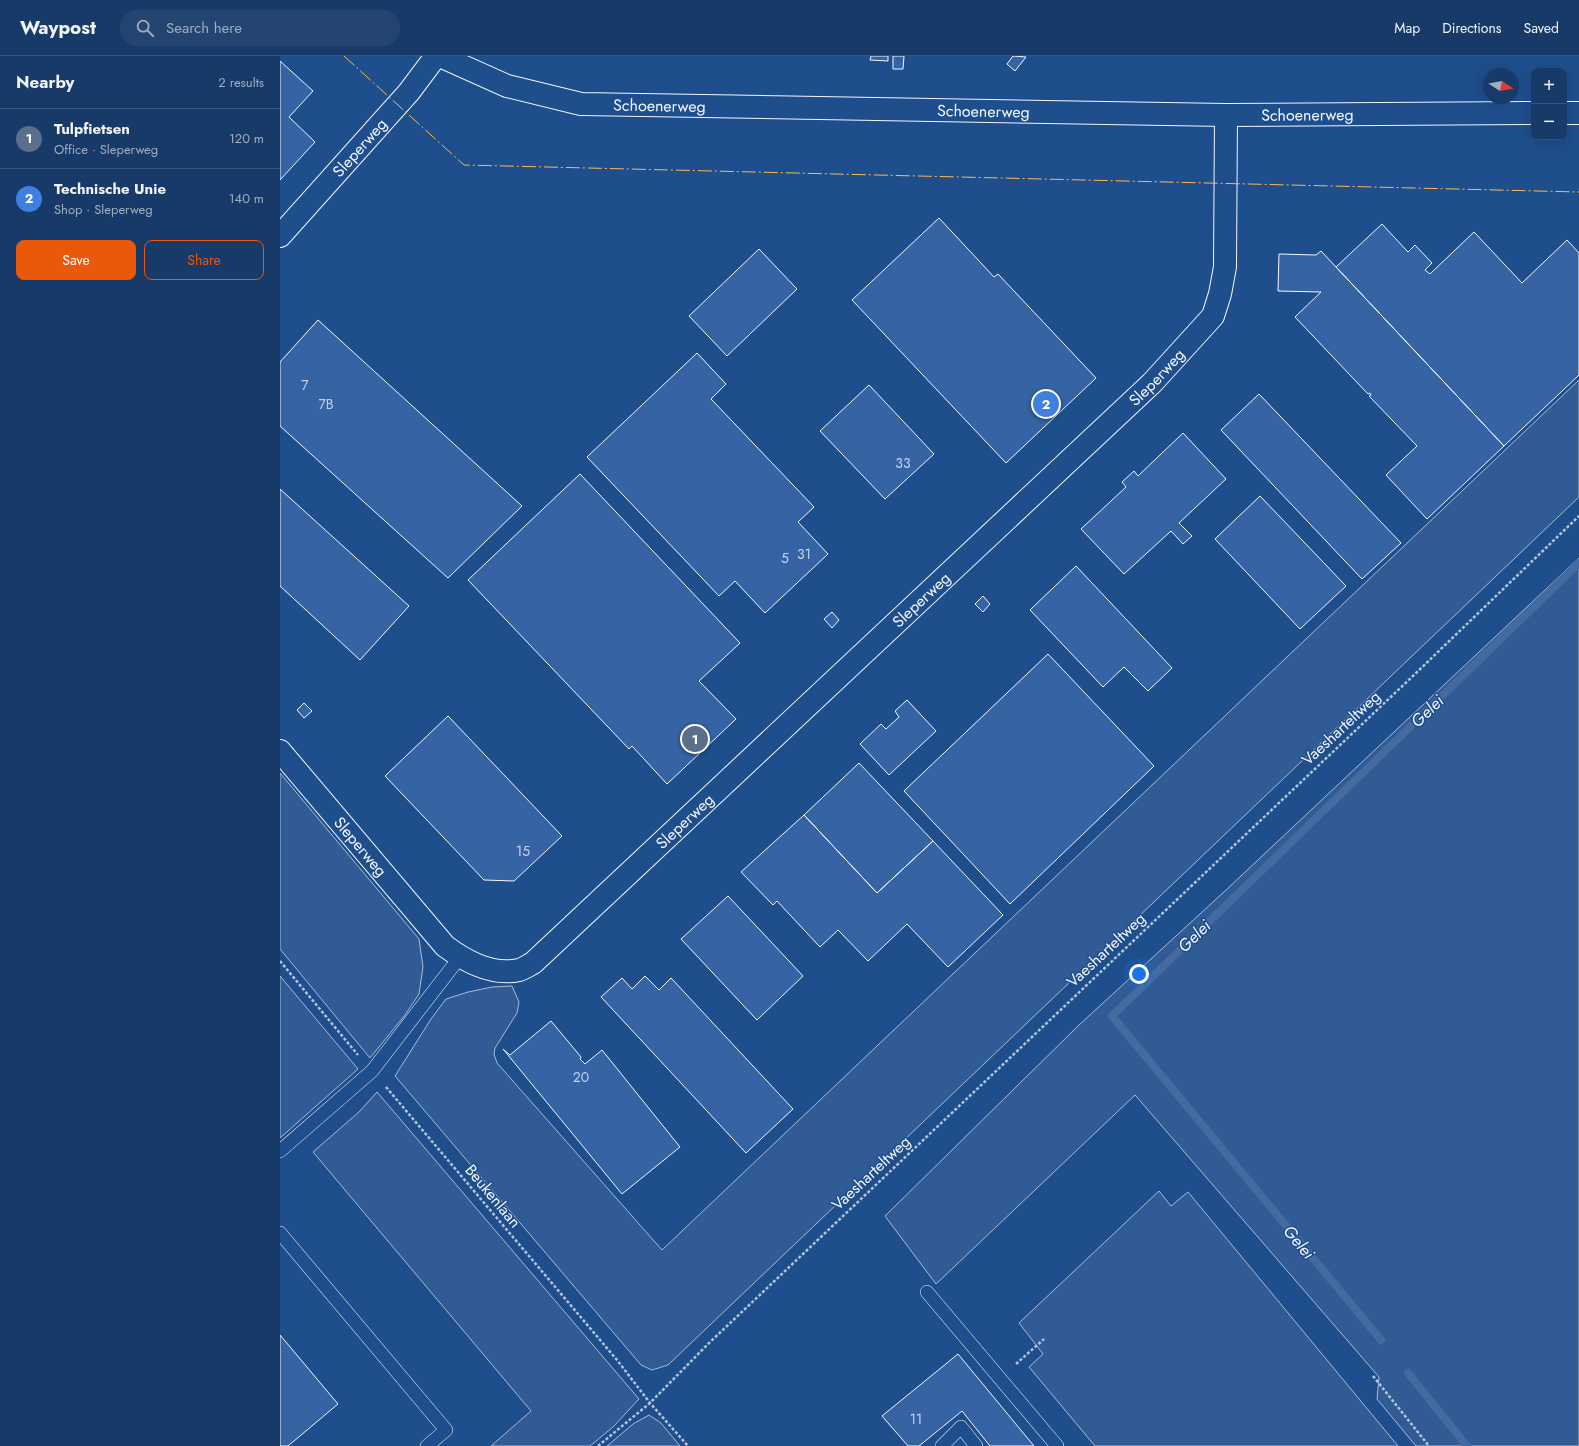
<!DOCTYPE html>
<meta charset="utf-8">
<style>
:root{--surface:#173a69;--page:#244571;--text:#f1f3f6;--muted:#9eadc0;--line:#36547d;--accent:#ea580c}
body{margin:0;font-family:Jost,sans-serif;background:var(--page);color:var(--text)}
.controls{position:absolute;right:12px;top:12px;display:grid;overflow:hidden;border-radius:8px;box-shadow:0 4px 16px #0002}
.controls button{width:36px;height:36px;display:grid;place-items:center;padding:0;border:0;border-bottom:1px solid var(--line);background:var(--surface);color:var(--text);font:20px sans-serif}
.compass{position:absolute;left:1203px;top:12px;width:36px;height:36px;border-radius:50%;background:var(--surface);box-shadow:0 4px 16px #0002;rotate:101deg}
.you{position:absolute;left:859px;top:918px;width:14px;height:14px;margin:-10px;border:3px solid #fff;border-radius:50%;background:#1a73e8;box-shadow:0 0 0 6px #1a73e833}
.badge{display:grid;place-items:center;width:26px;height:26px;border-radius:50%;background:var(--accent);color:#fff;font-size:13px;font-weight:700}
.pin{position:absolute;translate:-50% -50%;border:2px solid #fff;box-shadow:0 1px 4px #0006}
.list{margin:0;padding:0;list-style:none}
h2{display:flex;justify-content:space-between;align-items:center;height:52px;margin:0;padding:0 16px;font-size:17px}
h2 small{font-size:13px;font-weight:400;color:var(--muted)}
.list li{display:grid;grid-template-columns:26px 1fr auto;gap:12px;align-items:center;box-sizing:border-box;height:60px;padding:0 16px;border-top:1px solid var(--line)}
.list b{display:block;font-size:15px;white-space:nowrap}
.list p{margin:0;font-size:13px;white-space:nowrap;color:var(--muted)}
.list em{font-size:13px;font-style:normal;color:var(--muted)}
.actions{display:flex;gap:8px;padding:12px 16px}
.actions a{flex:1;padding:9px 0;border:1px solid var(--accent);border-radius:8px;text-align:center;font-size:14px;color:var(--accent)}
.actions .main{background:var(--accent);color:#fff}
.icon{flex:none;width:22px;height:22px;fill:none;stroke:currentColor;stroke-width:2;stroke-linecap:round;stroke-linejoin:round}
.map{position:relative;flex:none;width:1299px;height:1390px;overflow:hidden}
header{display:flex;align-items:center;gap:24px;box-sizing:border-box;height:56px;padding:0 20px;background:var(--surface);border-bottom:1px solid var(--line)}
header strong{font-size:19px}
nav{display:flex;gap:22px;margin-inline-start:auto;font-size:14px}
.search{width:280px;height:36px;background:var(--page);display:flex;align-items:center;gap:10px;box-sizing:border-box;padding:0 14px;border-radius:22px;color:var(--muted);font-size:15px}
main{display:flex}
aside{flex:1;background:var(--surface)}
.map>svg:first-child{display:block}
</style>
<header>
<strong>Waypost</strong>
<div class="search"><svg class="icon" aria-label="search" viewBox="0 0 24 24"><circle cx="10" cy="10" r="6"/><path d="M15 15l6 6"/></svg>Search here</div>
<nav><a>Map</a><a>Directions</a><a>Saved</a></nav>
</header>
<main>
<aside>
<h2>Nearby<small>2 results</small></h2>
<ul class="list">
<li><span class="badge" style="background:#5c6f8a">1</span><div><b>Tulpfietsen</b><p>Office · Sleperweg</p></div><em>120 m</em></li>
<li><span class="badge" style="background:#3f7fe0">2</span><div><b>Technische Unie</b><p>Shop · Sleperweg</p></div><em>140 m</em></li>
</ul>
<div class="actions"><a class="main">Save</a><a>Share</a></div>
</aside>
<div class="map">
<svg width="1299" height="1390" viewBox="0 0 1299 1390">
<rect width="100%" height="100%" fill="#1f4e8c"/>
<path fill="#305b95" stroke="#a8bbd7" d="M1299,324V441L388,1309L372,1314L361,1309L115,1020L151,963L166,943L188,936L212,931L232,930L239,946L237,957L215,992L214,998L217,1007L382,1194Z
M1299,502V1390H1136L1097,1343L1099,1321L855,1039L656,1228L605,1160L798,970L945,835Z
M0,717L139,883L143,911L139,938L125,959L90,1002L0,893Z
M0,920L78,1013L0,1082Z
M97,1036L359,1343L333,1371L310,1390H211L251,1355L33,1096L79,1056Z
M879,1135L891,1150L908,1136L1118,1390H815L749,1311L763,1298L739,1267Z
M369,1359L381,1367L400,1390H327L353,1368Z"/>
<g fill="none" stroke-linecap="round" stroke-linejoin="round">
<path stroke="#446ba0" stroke-width="8" d="M1101,1284L832,960L1299,507
M1128,1317L1187,1390"/>
</g>
<path fill="#3563a3" stroke="#f2f6ff" d="M591,0H608V5L590,4Z
M613,0H624L623,13H613Z
M733,0L746,1L735,15L727,8Z
M0,5L33,35L9,61L35,86L0,124Z
M659,162L714,221L718,218L816,322L726,407L572,244Z
M1102,168L1128,196L1135,189L1152,207L1145,214L1150,218L1194,176L1242,227L1287,184L1299,197V319L1224,390L1056,211Z
M479,193L517,233L447,300L409,260Z
M1041,195L1224,390L1147,463L1106,419L1137,390L1089,340L1091,339L1090,337L1088,338L1015,261L1041,236L998,235L999,198L1036,199Z
M38,264L242,450L168,522L0,370V306Z
M417,297L446,328L431,343L534,451L518,466L548,498L485,557L455,525L439,540L307,401Z
M589,329L654,398L605,443L540,375Z
M979,338L1121,487L1082,523L941,374Z
M903,377L946,423L899,467L912,480L903,488L891,475L844,518L801,473L846,431L842,426L854,415L858,420Z
M300,418L460,587L419,625L456,663L387,728L352,690L349,693L188,524Z
M0,433L129,550L80,604L0,530Z
M980,440L1066,530L1020,573L935,483Z
M796,510L892,612L868,635L844,611L823,631L750,554Z
M703,540L710,548L703,556L695,548Z
M552,556L559,564L552,572L544,563Z
M768,598L874,710L730,848L624,735Z
M627,644L656,675L609,719L580,688L601,668L606,673L619,661L615,655Z
M24,647L32,655L24,662L17,654Z
M168,660L282,780L234,825L204,824L105,720Z
M579,707L653,785L597,837L524,759Z
M524,759L597,837L653,785L723,859L668,911L627,868L588,905L558,874L540,891L497,845L493,849L461,816Z
M448,840L523,920L477,964L401,883Z
M365,920L379,934L391,922L513,1053L466,1097L321,941L342,922L352,933Z
M271,965L301,1001L300,1003L305,1008L322,994L400,1091L342,1138L223,993L230,999Z
M0,1279L58,1348L8,1390H0Z
M678,1298L754,1390H710L682,1355L639,1390H628L602,1360Z"/>
<g fill="none" stroke-linecap="round" stroke-linejoin="round">
<g stroke="#f2f6ff" stroke-width="14">
<path id="lane" d="M0,1095L92,1015L180,901
M0,1177L166,1374L147,1390
M647,1236L777,1390
M662,1390L681,1371L696,1390"/>
</g>
<g stroke="#f2f6ff" stroke-width="24">
<g id="street">
<path id="s1" d="M160,0L227,30L301,48L946,59L1254,57"/>
<path d="M1284,57H1299"/>
<path id="s2" d="M0,180L129,36L156,0"/>
<path id="s3" d="M0,695L165,890C185,905 212,920 239,914C243,913 249,909 253,907L872,327L933,260L940,238L945,211L946,59"/>
</g>
</g>
<path stroke="#b3c4dc" stroke-width="2.5" stroke-dasharray="3 2" stroke-linecap="butt" d="M0,905L78,999
M106,1031L337,1304L370,1347L408,1390
M736,1308L764,1283
M1093,1320L1149,1390
M318,1390L370,1347L428,1288L1134,619L1299,460"/>
<use href="#lane" stroke="#1f4e8c" stroke-width="13"/>
<use href="#street" stroke="#1f4e8c" stroke-width="22"/>
<path stroke="#ffb74d" stroke-width="1" stroke-dasharray="14 3 2 3" stroke-linecap="butt" d="M64,0L184,109L1299,136"/>
</g>
<g text-anchor="middle" dominant-baseline="central" stroke-width="3" stroke-linejoin="round" paint-order="stroke">
<g font-size="14" fill="#c3d1e8">
<text x="25" y="329">7</text>
<text x="46" y="348">7B</text>
<text x="623" y="407">33</text>
<text x="524" y="498">31</text>
<text x="505" y="502">5</text>
<text x="243" y="795">15</text>
<text x="301" y="1021">20</text>
<text x="636" y="1363">11</text>
</g>
<g font-size="16" fill="#f2f6ff" stroke="#1f4e8c">
<text stroke="none"><textPath href="#s1" startOffset="228">Schoenerweg</textPath></text>
<text stroke="none"><textPath href="#s1" startOffset="552">Schoenerweg</textPath></text>
<text stroke="none"><textPath href="#s1" startOffset="876">Schoenerweg</textPath></text>
<text stroke="none"><textPath href="#s2" startOffset="119">Sleperweg</textPath></text>
<text stroke="none"><textPath href="#s3" startOffset="1207">Sleperweg</textPath></text>
<text stroke="none"><textPath href="#s3" startOffset="883">Sleperweg</textPath></text>
<text transform="translate(1061 672) rotate(-43)">Vaesharteltweg</text>
<text stroke="none"><textPath href="#s3" startOffset="559">Sleperweg</textPath></text>
<text stroke="none"><textPath href="#s3" startOffset="125">Sleperweg</textPath></text>
<text transform="translate(826 894) rotate(-43)">Vaesharteltweg</text>
<text transform="translate(591 1117) rotate(-43)">Vaesharteltweg</text>
<text transform="translate(213 1140) rotate(50)">Beukenlaan</text>
</g>
<g font-size="17" font-style="italic" fill="#f2f6ff" stroke="#1f4e8c">
<text transform="translate(1147 655) rotate(-44)">Gelei</text>
<text transform="translate(914 880) rotate(-44)">Gelei</text>
<text transform="translate(1019 1186) rotate(50)">Gelei</text>
</g>
</g>
</svg>
<div class="controls">
<button>+</button>
<button>−</button>
</div>
<svg class="compass" viewBox="-18 -18 36 36"><path d="M0-13l5 13h-10z" fill="#e53935"/><path d="M0 13l5-13h-10z" fill="#9eadc0"/></svg>
<div class="you"></div>
<div class="pin badge" style="left:415px;top:683px;background:#5c6f8a">1</div>
<div class="pin badge" style="left:766px;top:348px;background:#3f7fe0">2</div>
</div>
</main>
